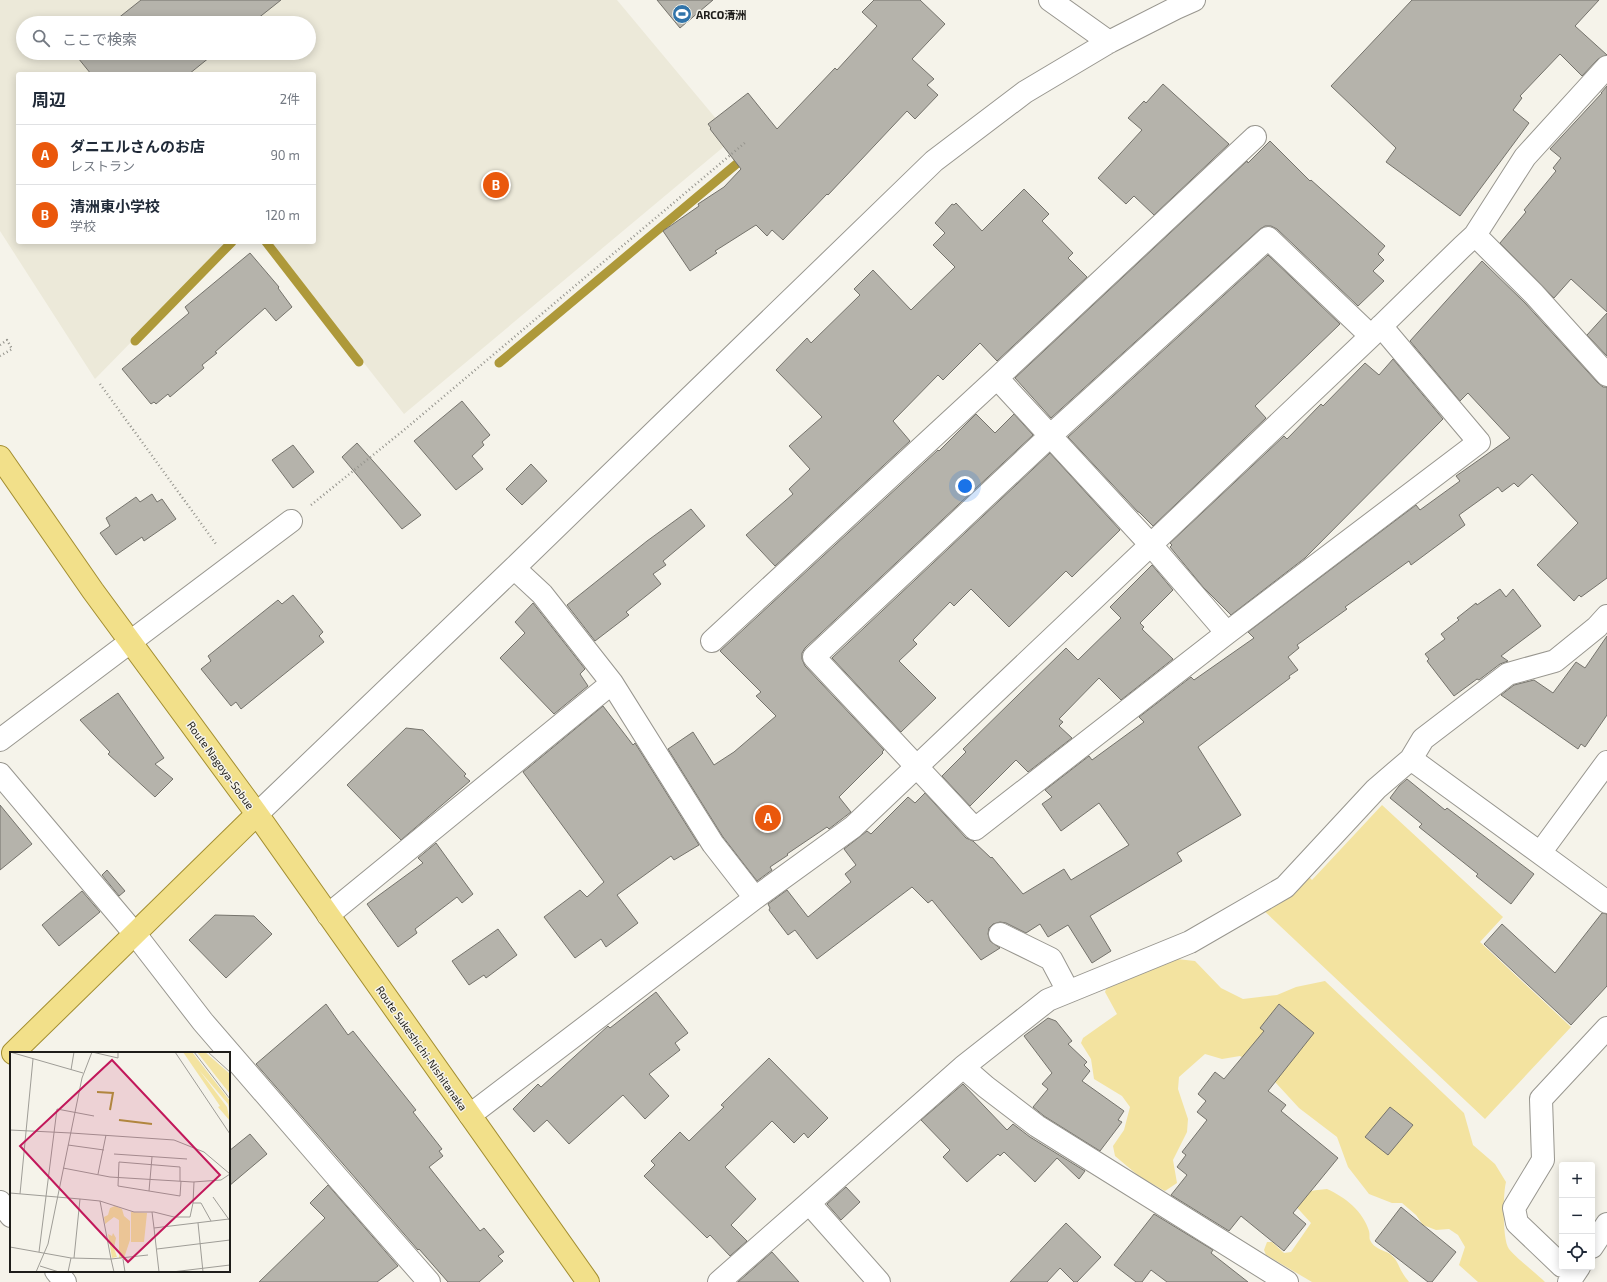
<!DOCTYPE html>
<html lang="ja">
<meta charset="utf-8">
<style>
:root{--surface:#fff;--page:#f6f6f7;--text:#1f2937;--muted:#747a83;--line:#e0e1e3;--accent:#ea580c}
body{margin:0;font-family:"Exo 2","Noto Sans JP",sans-serif;background:var(--page);color:var(--text)}
.controls{position:absolute;right:12px;bottom:12px;display:grid;overflow:hidden;border-radius:4px;box-shadow:0 2px 10px #0003}
.controls button{width:36px;height:36px;display:grid;place-items:center;padding:0;border:0;border-bottom:1px solid var(--line);background:var(--surface);color:var(--text);font:20px sans-serif}
.you{position:absolute;left:965px;top:486px;width:14px;height:14px;margin:-10px;border:3px solid #fff;border-radius:50%;background:#1a73e8;box-shadow:0 0 0 6px #1a73e833}
.badge{display:grid;place-items:center;width:26px;height:26px;border-radius:50%;background:var(--accent);color:#fff;font-size:13px;font-weight:700}
.pin{position:absolute;translate:-50% -50%;border:2px solid #fff;box-shadow:0 1px 4px #0006}
.list{margin:0;padding:0;list-style:none}
h2{display:flex;justify-content:space-between;align-items:center;height:52px;margin:0;padding:0 16px;font-size:17px}
h2 small{font-size:13px;font-weight:400;color:var(--muted)}
.list li{display:grid;grid-template-columns:26px 1fr auto;gap:12px;align-items:center;box-sizing:border-box;height:60px;padding:0 16px;border-top:1px solid var(--line)}
.list b{display:block;font-size:15px;white-space:nowrap}
.list p{margin:0;font-size:13px;white-space:nowrap;color:var(--muted)}
.list em{font-size:13px;font-style:normal;color:var(--muted)}
.icon{flex:none;width:22px;height:22px;fill:none;stroke:currentColor;stroke-width:2;stroke-linecap:round;stroke-linejoin:round}
.map{position:relative;flex:none;width:1607px;height:1282px;overflow:hidden}
.search{position:absolute;background:var(--surface);box-shadow:0 2px 10px #0003;left:16px;top:16px;width:300px;height:44px;display:flex;align-items:center;gap:10px;box-sizing:border-box;padding:0 14px;border-radius:22px;color:var(--muted);font-size:15px}
.panel{position:absolute;background:var(--surface);box-shadow:0 2px 10px #0003;left:16px;top:72px;width:300px;height:172px;border-radius:4px}
.map>svg:first-child{display:block}
</style>
<div class="map">
<svg width="1607" height="1282" viewBox="0 0 1607 1282">
<rect width="100%" height="100%" fill="#f5f3ea"/>
<path fill="#ece9d9" fill-rule="evenodd" d="M0,0H617L733,139L404,414L269,242H314V74H18V242H229L95,379L0,231ZM23,23H309V53H23Z"/>
<path fill="#f3e3a0" d="M1382,805L1503,917L1480,942L1571,1027L1485,1119L1261,908L1308,876L1312,880Z
M1177,959L1195,961L1221,988L1243,999L1277,995L1296,987L1325,981L1464,1113L1473,1145L1495,1164L1506,1182C1503,1193 1502,1240 1509,1249C1516,1258 1536,1273 1545,1282H1478L1459,1265L1465,1247L1458,1235L1449,1229L1436,1230L1423,1225L1416,1215L1402,1203H1392L1369,1194L1348,1167L1337,1137L1299,1108L1264,1070L1240,1056L1222,1059L1205,1054L1179,1077L1178,1089L1188,1119L1187,1132L1173,1160L1177,1183L1165,1191L1140,1177L1115,1156L1113,1146L1124,1130L1130,1107L1122,1096L1094,1079L1091,1059L1081,1043L1083,1038L1117,1014L1105,992L1107,987Z
M1327,1189C1345,1197 1363,1211 1369,1231C1370,1234 1369,1238 1370,1240C1374,1249 1384,1250 1390,1254C1397,1259 1398,1265 1402,1272C1404,1276 1407,1279 1409,1282H1312L1266,1255L1264,1250L1267,1242H1272L1284,1253L1291,1252L1311,1223L1292,1202C1300,1191 1315,1190 1327,1189Z"/>
<g fill="none" stroke-linecap="round" stroke-linejoin="round">
<path stroke="#ae993a" stroke-width="9" d="M266,242L359,362
M135,341L232,242
M499,363L746,156"/>
</g>
<path fill="#b5b3ab" stroke="#75736c" d="M141,0H281L252,23H112Z
M657,0H713L680,28Z
M874,0H920L945,24L912,59L934,79L927,85L938,95L915,119L907,111L828,195L827,194L783,240L772,230L767,236L756,225L715,251L717,253L690,271L663,231L699,206L698,204L724,187L741,169L710,129L711,128L708,124L748,93L777,129L835,68L837,70L877,26L862,12Z
M1412,0H1599L1575,26L1607,55L1598,59L1582,76L1560,54L1520,96L1522,98L1513,110L1529,123L1460,216L1386,162L1396,148L1331,86Z
M74,53H215L189,74H91Z
M1163,84L1229,144L1154,215L1134,196L1126,204L1098,178L1142,130L1128,118L1144,101L1146,103Z
M1607,86V312L1571,279L1554,298L1500,243L1526,212L1524,210L1556,171L1553,168L1561,158L1550,149L1602,93H1601Z
M1270,141L1310,181L1311,180L1385,246L1378,254L1384,260L1373,271L1384,281L1358,306L1277,229L1271,226H1265L1260,229L1051,418L1015,378L1247,161L1248,163Z
M1024,189L1049,214L1042,221L1073,253L1068,258L1087,277L997,361L980,343L943,380L938,375L893,421L910,441L775,566L746,535L793,494L789,489L810,469L789,446L822,417L776,370L807,338L811,343L860,295L854,289L873,270L911,310L955,267L933,245L945,233L935,223L952,204L954,205L956,203L982,231Z
M250,253L279,287L278,288L292,307L276,321L265,308L215,352L217,353L202,365L204,368L170,397L168,394L156,404L154,402L151,404L122,369L189,313L185,307Z
M1268,255L1340,324L1255,406L1266,418L1153,526L1139,512H1138L1068,437Z
M1482,261L1525,303L1598,383L1603,387H1607V578L1581,597L1579,595L1574,601L1537,565L1578,523L1532,474L1518,487L1514,483L1502,492L1498,487L1459,515L1465,525L1411,565L1409,561L1345,607L1347,609L1297,645L1299,648L1288,657L1298,670L1289,676L1290,678L1198,747L1241,815L1177,853L1182,861L1090,916L1111,951L1092,963L1068,925L1048,937L1040,924L1026,933L1006,923L1000,922L993,924L989,928L988,934L990,941L1000,948L981,960L932,900L928,903L912,887L817,959L795,930L788,935L769,910L770,908L768,904L787,890L808,917L851,882L845,874L856,865L844,849L867,831L871,834L908,797L915,803L925,793L966,838L973,841L991,858L992,857L1023,894L1064,869L1071,880L1129,845L1099,803L1061,831L1042,804L1052,797L1045,790L1089,756L1092,760L1144,722L1139,717L1191,677L1194,680L1254,638L1248,632L1416,505L1420,510L1460,481L1456,476L1510,438L1468,393L1460,401L1410,341Z
M1607,313V356L1587,335Z
M1393,359L1443,419L1305,558L1231,615L1203,587L1170,547L1172,545L1170,543L1284,436L1287,439L1321,404L1323,406L1365,363L1379,375Z
M462,401L490,435L482,442L484,445L472,456L483,469L456,490L414,441Z
M976,414L995,433L1014,414L1033,435L805,648L802,653V659L805,666L884,750L882,752L883,753L839,797L851,812L829,829L827,827L787,854L788,855L770,867L772,870L757,881L723,837L668,749L693,732L714,765L734,752L776,716L756,696L761,692L720,651L938,450L939,451Z
M357,443L421,515L402,529L342,457Z
M293,445L314,472L293,488L272,460Z
M1050,453L1120,530L1072,577L1066,571L1009,627L971,589L954,606L950,602L913,640L917,644L899,661L936,698L901,732L832,658Z
M531,464L547,481L522,505L506,489Z
M152,494L157,502L162,499L176,519L144,541L142,537L116,555L100,533L110,526L106,518L136,497L140,502Z
M691,509L705,526L663,561L666,565L653,574L661,584L626,612L629,615L595,641L567,605L647,541Z
M1152,565L1173,590L1140,623L1144,627L1142,629L1173,659L1121,700L1099,678L1059,719L1063,722L1059,726L1072,738L1028,772L1016,760L970,806L942,776L966,752L963,749L1066,648L1078,660L1121,618L1110,607Z
M1500,589L1506,597L1513,589L1541,626L1501,656L1508,661L1500,664L1479,680L1477,679L1454,696L1427,661L1429,659L1425,654L1445,639L1441,634L1459,620L1457,618L1476,603L1477,605Z
M293,595L323,632L319,636L324,642L241,709L236,702L231,706L201,669L211,661L208,656L278,600L282,604Z
M533,603L585,669L580,674L588,686L554,714L500,658L525,633L515,622Z
M1607,636V715L1585,747L1581,744L1578,749L1501,695L1514,685L1534,680L1553,693L1576,662L1585,668Z
M118,693L164,758L155,764L173,779L155,797L108,754L110,752L80,720Z
M603,706L633,745L635,743L699,845L674,860L671,856L617,895L638,923L606,947L601,939L575,958L544,917L580,890L587,897L604,882L523,772Z
M406,728L423,730L466,774L464,776L470,781L401,840L347,785Z
M1407,779L1445,810L1447,808L1534,874L1511,904L1476,876L1478,874L1419,827L1422,824L1390,798L1399,786Z
M0,805L32,844L0,870Z
M436,843L473,894L462,903L457,897L415,929L417,933L398,947L367,904L423,863L418,858Z
M107,870L125,891L119,896L102,875Z
M82,891L100,912L59,946L42,925Z
M1602,913L1607,914V986L1571,1025L1484,944L1502,924L1555,973Z
M215,915L254,916L272,934L226,978L189,940Z
M498,929L517,955L486,978L484,975L469,985L452,961Z
M656,992L688,1033L675,1043L680,1050L649,1074L669,1096L645,1119L623,1095L569,1144L547,1120L534,1132L513,1109L538,1084L541,1087L608,1026L610,1028Z
M326,1004L348,1035L353,1031L416,1110L413,1112L442,1149L439,1151L443,1156L429,1167L480,1231L484,1228L504,1252L498,1256L503,1261L479,1282H448L419,1249L418,1250L256,1064Z
M1279,1004L1314,1033L1268,1091L1286,1105L1281,1111L1338,1158L1293,1213L1306,1224L1284,1251L1241,1216L1229,1231L1171,1195L1187,1175L1177,1167L1186,1155L1182,1152L1207,1120L1197,1112L1206,1101L1198,1094L1215,1072L1224,1079L1264,1031L1260,1028Z
M1048,1018L1056,1021L1072,1041L1068,1044L1087,1062L1084,1065L1090,1071L1082,1081L1124,1111L1118,1120L1122,1122L1100,1151L1044,1116L1033,1107L1048,1089L1042,1084L1052,1073L1024,1036Z
M769,1058L828,1118L808,1138L804,1133L794,1143L772,1121L725,1167L756,1199L731,1225L747,1241L730,1256L710,1235L707,1238L644,1176L655,1165L651,1161L680,1132L689,1141L724,1107L721,1105Z
M963,1084L1007,1130L1013,1124L1030,1137L1085,1171L1079,1179L1057,1158L1035,1182L1004,1152L1000,1156L998,1154L967,1182L943,1157L950,1150L921,1120Z
M1390,1107L1413,1125L1388,1155L1365,1137Z
M250,1134L267,1154L229,1186V1151Z
M328,1185L398,1266L377,1282H259L325,1218L310,1203Z
M846,1187L860,1202L841,1220L827,1204Z
M1401,1207L1456,1252L1432,1282H1428L1375,1241Z
M1154,1214L1213,1250L1211,1253L1248,1282H1167L1151,1270L1142,1282H1136L1114,1265Z
M1066,1223L1101,1257L1077,1282H1074L1060,1268L1047,1282H1010Z
M772,1252L799,1282H738Z"/>
<g fill="none" stroke-linecap="round" stroke-linejoin="round">
<g stroke="#98968f" stroke-width="24">
<path id="minor" d="M1050,0L1109,42
M1475,235L1534,294L1607,375
M1371,336L1268,238L1050,436L814,657L975,829L1227,633L1479,442L1381,326
M997,378L1151,545L1227,633
M514,568L542,594L612,683L713,844L755,898
M712,641L997,378L1255,137
M0,740L291,521
M1411,759L1540,853
M1607,762L1540,853L1607,902
M0,774L135,934L203,1022L337,1177L429,1282
M257,814L514,568L934,161L1025,92L1109,42L1176,8L1194,0
M328,915L612,683
M1000,934L1051,959L1068,991
M963,1067L1048,1000L1190,942L1285,887L1376,789L1411,759L1423,739L1508,674L1555,661L1597,627L1607,616
M470,1115L755,898L853,827L1371,336L1462,247L1475,235L1525,157L1607,67
M0,1202L11,1216
M809,1203L963,1067L986,1087L1037,1126L1287,1282
M1592,1247L1607,1224
M1562,1266L1517,1223L1514,1208L1543,1160L1541,1099L1607,1028
M56,1271L65,1282
M719,1282L809,1203L879,1282
M1569,1282L1579,1267"/>
</g>
<g stroke="#a38e30" stroke-width="24">
<path id="major" d="M0,457L93,591L257,814L588,1282
M13,1053L257,814"/>
</g>
<path stroke="#94938c" stroke-width="2.5" stroke-dasharray="1 3" stroke-linecap="butt" d="M0,345L7,340L12,349L0,356
M100,384L216,544
M311,505L404,430L747,141"/>
<use href="#minor" stroke="#fff" stroke-width="22"/>
<use href="#major" stroke="#f2e08a" stroke-width="22"/>
</g>
<defs>
<g id="stadium-disc" transform="scale(1)"><circle r="9.5" fill="#3174aa" stroke="#f5f3ea"/><path d="M0-5a6.5 5 0 1 0 0 10a6.5 5 0 1 0 0-10ZM-3.5-1.8h7v3.6h-7Z" fill="#fff"/></g>
</defs>
<g fill-rule="evenodd">
<use href="#stadium-disc" x="682" y="14"/>
</g>
<g text-anchor="middle" dominant-baseline="central" stroke-width="3" stroke-linejoin="round" paint-order="stroke">
<g font-size="11" font-weight="bold" fill="#1e1d1a" stroke="#f5f3ea" text-anchor="start">
<text x="696" y="14">ARCO清洲</text>
</g>
<g font-size="11" fill="#1e1d1a" stroke="#f5f3ea">
<text transform="translate(221 765) rotate(54)">Route Nagoya-Sobue</text>
<text transform="translate(422 1048) rotate(55)">Route Sukeshichi-Nishitanaka</text>
</g>
</g>
<g transform="translate(10 1052)">
<rect width="220" height="220" fill="#f5f3ea"/>
<path d="M173,0H182L220,49V60L218,52L189,18L217,55L220,69L208,55L210,54ZM187,0H195L220,22V42ZM105,154L112,157L114,164L120,169V188L114,206H109V168L104,165L95,172L94,165L98,163L100,156ZM121,160L137,161L134,190H121ZM103,181L106,186L104,196L107,205L102,206L98,182L102,184Z" fill="#f3e3a0"/>
<path fill="none" stroke="#ae993a" stroke-width="2" d="M87,40L103,41L100,58M109,68L142,72"/>
<path fill="none" stroke="#9f9d97" stroke-width="1" d="M0,0L73,21M82,0L108,6V0M165,0L220,82M184,0L220,47M198,0L220,20M61,18L64,0M0,78L61,81M61,81L164,88L194,100L220,122M58,93L94,98M104,102L177,107M53,116L100,125L183,130L211,128L220,122M88,122L96,83M170,129V115L109,110L108,134L170,144L171,129M139,139L142,105M0,141L47,145M10,142L23,7M47,145L70,147L64,206M203,145L220,169M70,147L90,149L101,207L138,203M90,149L124,160H144L164,165H180L183,151H191L201,169M183,151L184,130M142,160L144,176M188,171L193,220M0,195L61,206L101,207L104,220M147,197L220,188M29,200L47,57L84,64M113,207L115,220M30,214L49,220M26,220L38,192L72,26L82,0M58,220L61,206M149,220L144,176L219,167M162,220L220,213"/>
<path fill="#c2185b" fill-opacity="0.15" stroke="#c2185b" stroke-width="2" d="M102,8L210,123L118,210L10,94Z"/>
<rect width="220" height="220" fill="none" stroke="#1e1d1a" stroke-width="2"/>
</g>
</svg>
<div class="controls">
<button>+</button>
<button>−</button>
<button><svg class="icon" aria-label="locate" viewBox="0 0 24 24"><circle cx="12" cy="12" r="6"/><path d="M12 2v4M12 18v4M2 12h4M18 12h4"/></svg></button>
</div>
<div class="you"></div>
<div class="pin badge" style="left:768px;top:818px">A</div>
<div class="pin badge" style="left:496px;top:185px">B</div>
<div class="search"><svg class="icon" aria-label="search" viewBox="0 0 24 24"><circle cx="10" cy="10" r="6"/><path d="M15 15l6 6"/></svg>ここで検索</div>
<section class="panel">
<h2>周辺<small>2件</small></h2>
<ul class="list">
<li><span class="badge">A</span><div><b>ダニエルさんのお店</b><p>レストラン</p></div><em>90 m</em></li>
<li><span class="badge">B</span><div><b>清洲東小学校</b><p>学校</p></div><em>120 m</em></li>
</ul>
</section>
</div>
